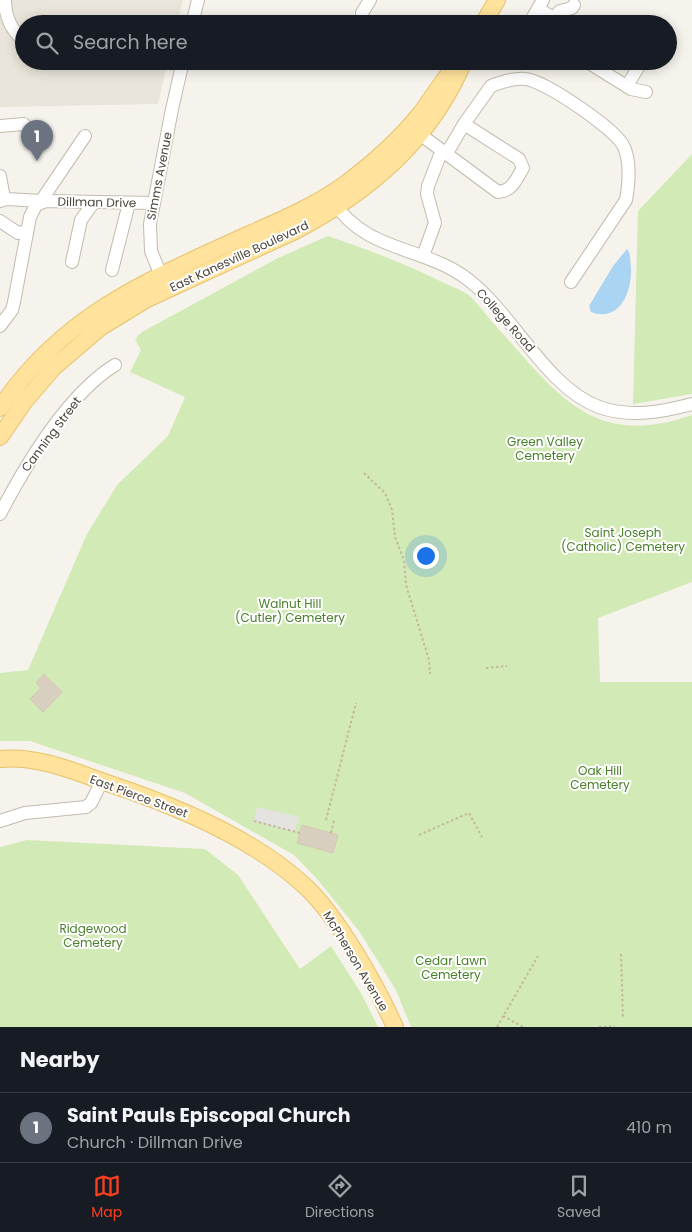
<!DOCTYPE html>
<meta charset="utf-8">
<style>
:root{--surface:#171b24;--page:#242831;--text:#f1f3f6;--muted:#9ea1a6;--line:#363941;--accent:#fc3f1d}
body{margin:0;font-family:Poppins,sans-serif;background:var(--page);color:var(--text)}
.you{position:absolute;left:425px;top:555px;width:18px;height:18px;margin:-12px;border:4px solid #fff;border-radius:50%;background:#1a73e8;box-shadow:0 0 0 8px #1a73e833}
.badge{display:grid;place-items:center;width:32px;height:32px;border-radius:50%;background:var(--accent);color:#fff;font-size:16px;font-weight:700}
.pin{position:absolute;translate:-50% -41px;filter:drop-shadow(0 1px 2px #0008)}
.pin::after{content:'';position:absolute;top:26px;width:18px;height:15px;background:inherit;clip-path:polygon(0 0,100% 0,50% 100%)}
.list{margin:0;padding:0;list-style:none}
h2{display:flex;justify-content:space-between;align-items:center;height:65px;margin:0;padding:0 20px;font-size:21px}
h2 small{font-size:16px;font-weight:400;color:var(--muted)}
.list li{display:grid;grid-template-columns:32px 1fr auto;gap:15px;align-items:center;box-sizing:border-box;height:70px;padding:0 20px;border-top:1px solid var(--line)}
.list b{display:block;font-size:19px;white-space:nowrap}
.list p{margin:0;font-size:16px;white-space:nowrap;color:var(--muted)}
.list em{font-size:16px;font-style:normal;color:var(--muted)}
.icon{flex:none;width:28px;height:28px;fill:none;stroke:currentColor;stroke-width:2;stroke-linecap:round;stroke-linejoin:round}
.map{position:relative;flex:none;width:692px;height:1027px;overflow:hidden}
.search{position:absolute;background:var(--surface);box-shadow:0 2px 12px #0003;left:15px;right:15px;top:15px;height:55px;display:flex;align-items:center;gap:12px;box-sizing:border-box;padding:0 18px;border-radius:28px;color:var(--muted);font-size:19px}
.sheet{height:135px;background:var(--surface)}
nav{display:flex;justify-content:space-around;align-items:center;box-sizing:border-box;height:70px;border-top:1px solid var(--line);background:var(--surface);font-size:14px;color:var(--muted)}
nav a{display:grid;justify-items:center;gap:2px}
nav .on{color:var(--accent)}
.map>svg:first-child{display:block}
</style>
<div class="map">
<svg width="692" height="1027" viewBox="0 0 692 1027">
<rect width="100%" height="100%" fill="#f6f3ec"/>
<path fill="#eae5da" d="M0,0H183L177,24H24V61H168L158,104L0,107Z"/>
<path fill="#d2eab5" d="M692,154V394L633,404L638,211Z
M328,236C366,249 404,263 440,281C450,286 463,290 471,297C479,305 486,315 493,323C555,390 589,451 692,415V582L598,618L600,682H692V1027H411L396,990L359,931L318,880L294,855L185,793L30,741H0V673L28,670L87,534L117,485L168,436L185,397L130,372L141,350L135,339L142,332L278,258Z
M27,840L205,849L238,875L300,969L331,946L361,993L378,1027H0V847Z"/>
<path fill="#e5e3e0" d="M257,807L299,817L294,832L254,821Z"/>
<path fill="#a9d4f2" d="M627,249C631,254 630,261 631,268C632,290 621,323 591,312L589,306L613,266Z"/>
<path fill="#d8cfc1" stroke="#d3c7b4" d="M44,674L62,692L43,712L30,699L41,688L36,683Z
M302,825L338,835L333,853L297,843Z"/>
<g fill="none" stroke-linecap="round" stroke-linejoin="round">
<g stroke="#c2bbae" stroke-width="14">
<path id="minor" d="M5,0C5,16 11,30 24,41
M538,9L554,18L560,11L572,8L574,5
M362,13L370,0
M192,24L198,0
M529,24L543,0
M586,61L631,89L646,92
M627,86L642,61
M464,124L491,86C501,82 515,78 525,79C544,80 617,130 624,147C631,163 629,183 626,200L571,282
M0,126L24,124
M421,135L498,192C513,191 516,179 523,168L519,159L464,124L447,153
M0,176L4,199
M332,200C368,255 423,244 470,281C514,316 547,388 599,407C630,418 662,412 692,404
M0,201L7,199L41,201L85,136
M0,221L18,233L27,231
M423,256L435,223L427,194L428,186L442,150
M72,262L81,220L94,202
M112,270L129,203
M164,283L151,251L150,224L172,109L183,61
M0,326L12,310L14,302L30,217L36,205L46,201L153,203
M0,514C25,466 68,394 115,365
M0,821L25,813L86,807L91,803L102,781"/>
</g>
<g stroke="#e6c16a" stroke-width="18">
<path id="major" d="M483,24L497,0
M0,408C64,314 145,282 243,237C277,222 313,207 344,185C371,165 400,139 421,113C432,98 442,82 454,67
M0,437L24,402L53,368L101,327L147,299L295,231C369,192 431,140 464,61
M0,759C38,755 75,772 110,784C176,806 255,839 306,887C338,917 377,987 395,1027"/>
</g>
<path stroke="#c4b79f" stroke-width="2" stroke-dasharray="2.5 2.5" stroke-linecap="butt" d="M364,473L385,493L392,510L395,537L404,560L406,585L429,660L430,674
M486,668L507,666
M326,820L356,703
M254,821L300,833
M331,833L334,820
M419,835L469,813L482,837
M621,954L623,1018
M503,1016L523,1027
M497,1027L538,956
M599,1027L615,1026"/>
<use href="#minor" stroke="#fff" stroke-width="12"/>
<use href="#major" stroke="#ffe39c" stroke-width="16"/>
</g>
<g text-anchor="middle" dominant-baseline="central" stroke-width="4" stroke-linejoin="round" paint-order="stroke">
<g font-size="12" fill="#4b4439" stroke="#fff">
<text transform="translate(159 176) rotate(-79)">Simms Avenue</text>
<text transform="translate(97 202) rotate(1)">Dillman Drive</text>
<text transform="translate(239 256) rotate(-25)">East Kanesville Boulevard</text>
<text transform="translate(506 320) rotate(48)">College Road</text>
<text transform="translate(51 434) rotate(-53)">Canning Street</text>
<text transform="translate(139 796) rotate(20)">East Pierce Street</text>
<text transform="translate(356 961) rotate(59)">McPherson Avenue</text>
</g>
<g font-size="12" fill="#4a7f2a" stroke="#fff">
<text x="545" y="441">Green Valley<tspan x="545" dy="14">Cemetery</tspan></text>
<text x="623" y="532">Saint Joseph<tspan x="623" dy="14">(Catholic) Cemetery</tspan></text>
<text x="290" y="603">Walnut Hill<tspan x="290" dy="14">(Cutler) Cemetery</tspan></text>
<text x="600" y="770">Oak Hill<tspan x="600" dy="14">Cemetery</tspan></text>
<text x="93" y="928">Ridgewood<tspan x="93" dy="14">Cemetery</tspan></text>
<text x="451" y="960">Cedar Lawn<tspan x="451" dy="14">Cemetery</tspan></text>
</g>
</g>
</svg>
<div class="you"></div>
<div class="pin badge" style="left:37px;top:161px;background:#6b7280">1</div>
<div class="search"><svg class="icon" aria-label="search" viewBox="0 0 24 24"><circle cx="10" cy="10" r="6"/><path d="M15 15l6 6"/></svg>Search here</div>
</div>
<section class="sheet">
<h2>Nearby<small></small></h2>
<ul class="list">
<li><span class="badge" style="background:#6b7280">1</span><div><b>Saint Pauls Episcopal Church</b><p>Church · Dillman Drive</p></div><em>410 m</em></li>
</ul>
</section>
<nav>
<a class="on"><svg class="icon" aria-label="map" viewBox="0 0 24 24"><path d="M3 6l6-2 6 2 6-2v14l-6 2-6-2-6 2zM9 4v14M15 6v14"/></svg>Map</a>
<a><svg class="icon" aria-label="directions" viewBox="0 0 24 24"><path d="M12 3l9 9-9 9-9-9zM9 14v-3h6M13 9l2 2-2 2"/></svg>Directions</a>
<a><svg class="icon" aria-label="saved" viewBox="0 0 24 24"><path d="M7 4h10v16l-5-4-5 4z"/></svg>Saved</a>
</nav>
